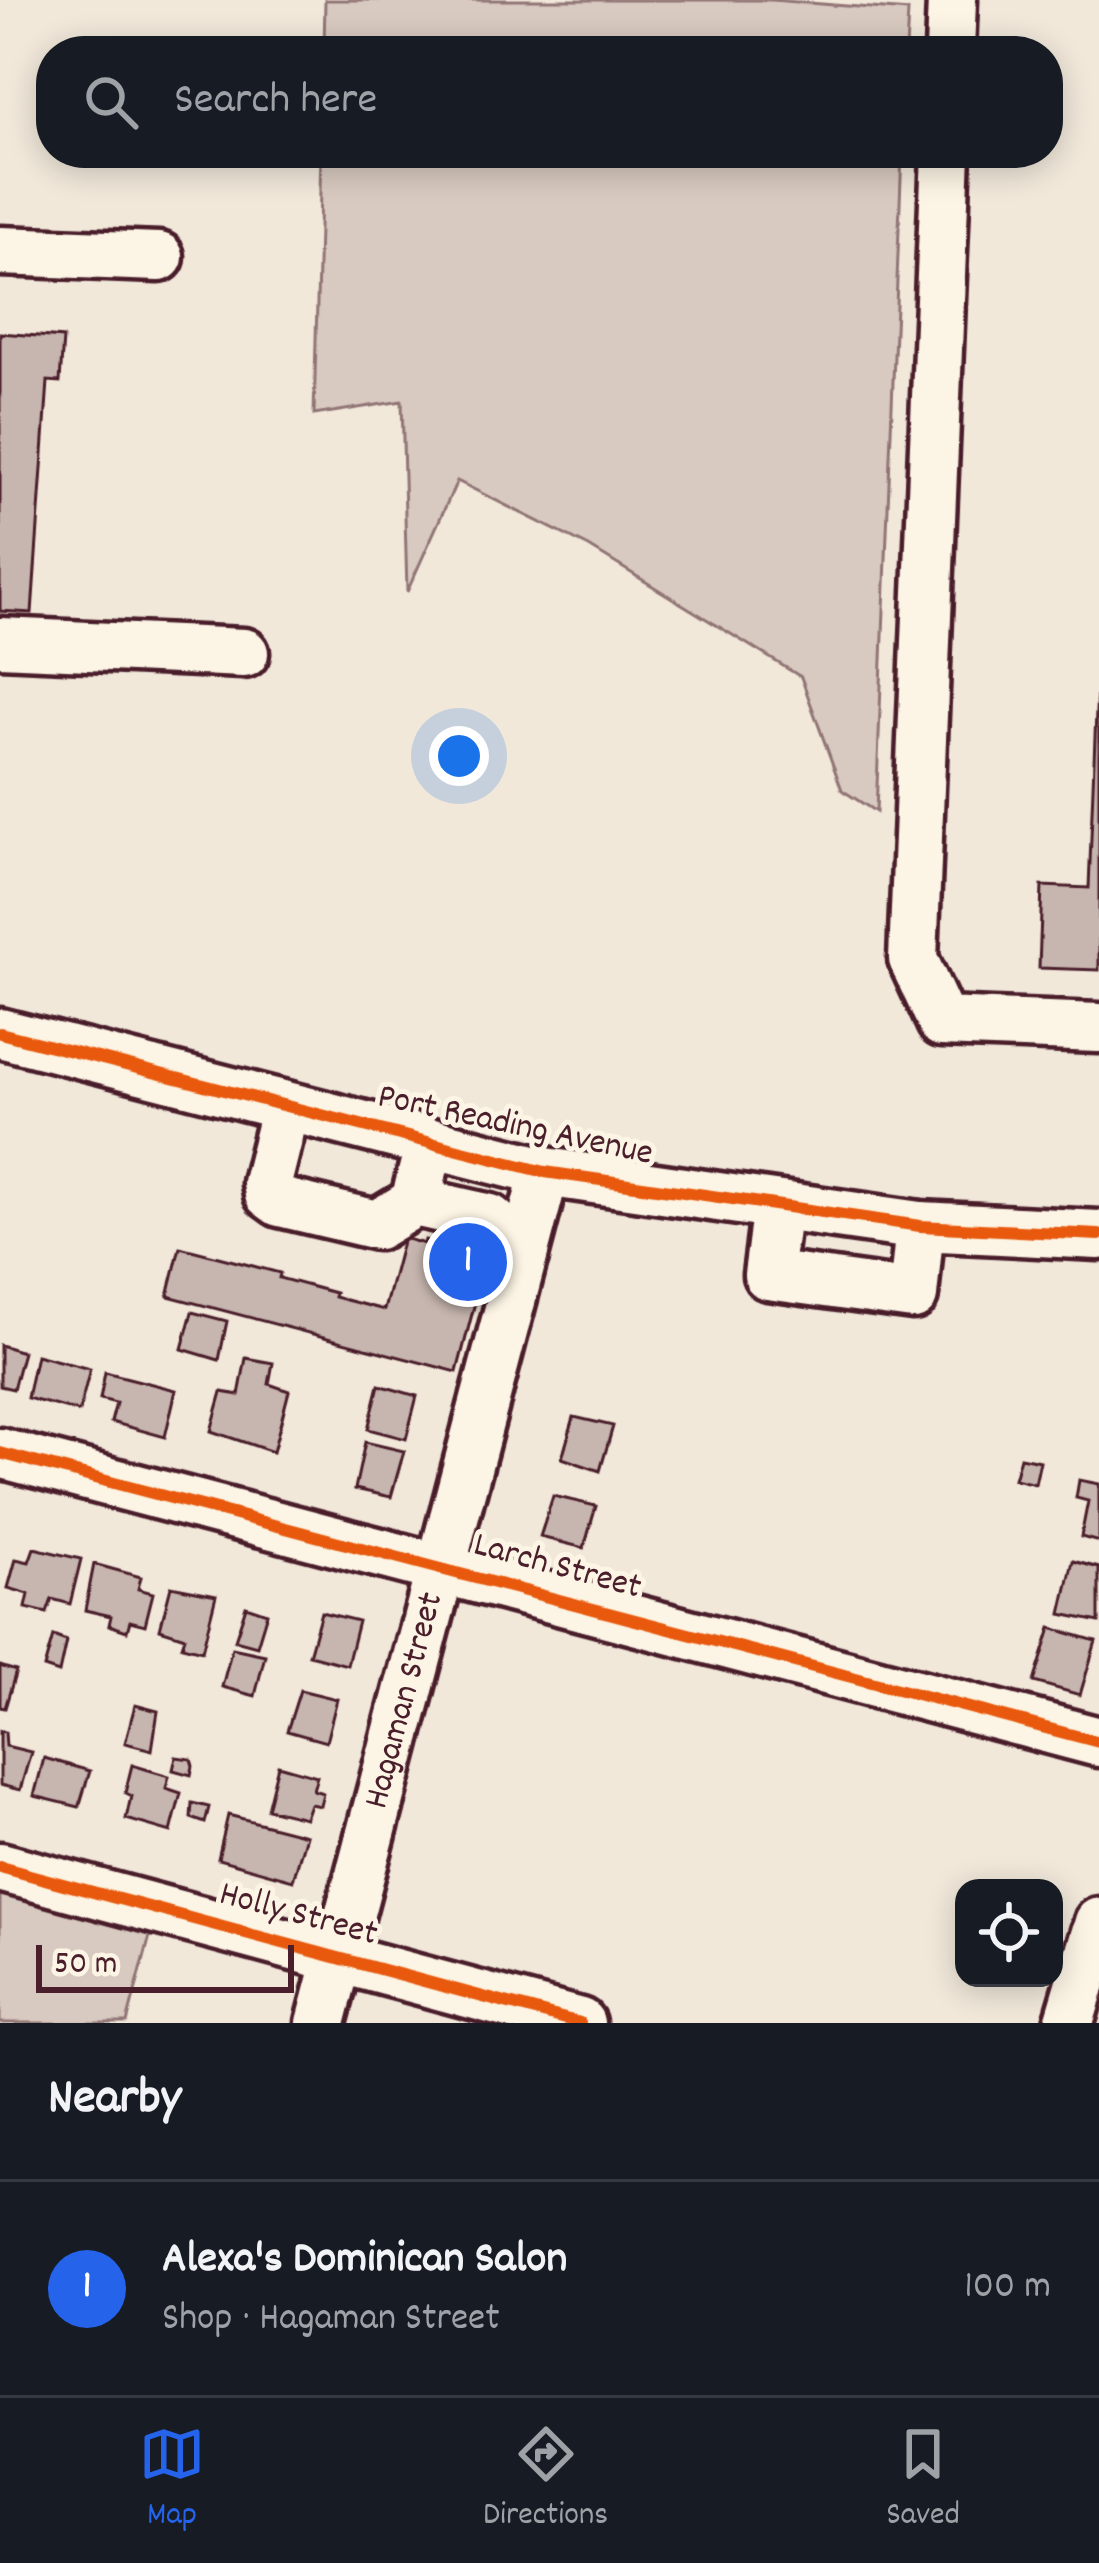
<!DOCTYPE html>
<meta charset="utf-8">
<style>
:root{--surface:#171b24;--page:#20242c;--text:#f1f3f6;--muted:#9ea1a6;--line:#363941;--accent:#2563eb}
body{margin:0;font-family:Dekko,sans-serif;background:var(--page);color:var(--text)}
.controls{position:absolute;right:36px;bottom:36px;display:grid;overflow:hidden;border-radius:24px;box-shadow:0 6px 30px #0003}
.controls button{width:108px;height:108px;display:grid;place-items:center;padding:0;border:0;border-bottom:3px solid var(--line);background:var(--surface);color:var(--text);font:60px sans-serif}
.scale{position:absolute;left:36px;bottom:30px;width:258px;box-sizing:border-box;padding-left:12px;border:6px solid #4a1f2b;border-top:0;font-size:33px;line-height:42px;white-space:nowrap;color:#4a1f2b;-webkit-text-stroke:9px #fcf5e5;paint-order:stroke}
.you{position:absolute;left:459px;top:756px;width:42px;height:42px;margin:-30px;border:9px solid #fff;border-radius:50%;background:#1a73e8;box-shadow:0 0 0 18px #1a73e833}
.badge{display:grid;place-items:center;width:78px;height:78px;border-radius:50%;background:var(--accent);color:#fff;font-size:39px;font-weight:700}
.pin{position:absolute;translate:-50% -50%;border:6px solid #fff;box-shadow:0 3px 12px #0006}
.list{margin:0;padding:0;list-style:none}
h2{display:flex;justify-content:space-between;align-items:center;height:156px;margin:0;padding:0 48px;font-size:51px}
h2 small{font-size:39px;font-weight:400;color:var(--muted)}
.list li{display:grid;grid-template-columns:78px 1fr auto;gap:36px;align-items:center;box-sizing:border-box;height:216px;padding:0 48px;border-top:3px solid var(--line)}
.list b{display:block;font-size:45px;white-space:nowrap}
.list p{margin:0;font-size:39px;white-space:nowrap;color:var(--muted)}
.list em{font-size:39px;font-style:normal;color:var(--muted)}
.icon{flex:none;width:66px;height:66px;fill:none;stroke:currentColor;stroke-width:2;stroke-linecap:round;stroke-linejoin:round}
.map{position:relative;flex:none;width:1099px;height:2023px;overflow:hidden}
.search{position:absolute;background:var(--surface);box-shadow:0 6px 30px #0003;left:36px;right:36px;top:36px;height:132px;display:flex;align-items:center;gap:30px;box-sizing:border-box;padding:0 42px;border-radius:48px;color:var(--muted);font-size:45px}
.sheet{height:372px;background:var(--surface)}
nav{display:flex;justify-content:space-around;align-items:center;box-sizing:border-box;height:168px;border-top:3px solid var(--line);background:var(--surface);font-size:33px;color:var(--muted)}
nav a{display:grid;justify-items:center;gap:6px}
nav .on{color:var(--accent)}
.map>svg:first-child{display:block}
</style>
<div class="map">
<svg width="1099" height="2023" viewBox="0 0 1099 2023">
<rect width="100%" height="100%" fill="#f1e8da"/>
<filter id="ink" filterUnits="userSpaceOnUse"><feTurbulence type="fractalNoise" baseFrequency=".00833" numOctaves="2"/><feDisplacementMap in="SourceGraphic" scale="24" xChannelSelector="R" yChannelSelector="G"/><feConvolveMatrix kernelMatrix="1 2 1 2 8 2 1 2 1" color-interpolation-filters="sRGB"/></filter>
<g filter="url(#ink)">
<path fill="#d8cac0" stroke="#917476" stroke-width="3" d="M325,0H772L908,11L906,51H324Z
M321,153H902L876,812L842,790L801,677L589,547L457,481L407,592L402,401L314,415Z
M0,1891L151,1932L127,2023H0Z"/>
<path fill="#c7b6af" stroke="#4a1f2b" stroke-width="3" d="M0,333L63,338L60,382L48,381L32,613L0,611Z
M1099,636V970L1039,968L1042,886L1089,888Z
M403,1238L424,1244L425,1240L487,1256L457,1372L168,1296L180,1247L280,1273L279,1278L335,1293L334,1297L384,1310Z
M192,1312L227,1321L219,1360L182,1349Z
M0,1345L23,1352L13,1389L0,1386Z
M36,1355L90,1369L79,1412L27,1398Z
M246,1358L273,1363L269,1384L289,1391L273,1452L211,1431L222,1392L239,1395Z
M105,1372L176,1390L165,1437L111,1422L116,1403L100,1399Z
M379,1385L417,1396L406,1439L368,1429Z
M574,1417L613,1426L600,1471L562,1458Z
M365,1442L404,1451L391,1497L355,1489Z
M1020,1457L1040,1461L1035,1484L1014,1479Z
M1079,1480L1099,1484V1542L1081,1537L1088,1501L1076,1498Z
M553,1496L596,1506L584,1548L540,1537Z
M34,1548L81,1559L70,1604L52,1599L47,1613L26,1608L29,1594L8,1588L16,1559L29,1562Z
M1073,1561L1099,1568V1622L1061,1614Z
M94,1564L141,1577L138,1589L153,1593L145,1625L130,1621L127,1631L109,1625L111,1616L85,1610Z
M171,1586L216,1595L202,1651L182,1646L185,1637L160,1629Z
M246,1606L267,1613L257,1646L235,1640Z
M321,1612L358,1621L347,1665L309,1655Z
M1051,1628L1096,1641L1080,1695L1034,1682Z
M53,1636L66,1641L59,1673L44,1668Z
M232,1648L265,1655L255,1696L222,1687Z
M0,1666L16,1671L5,1708L0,1707Z
M300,1690L337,1699L326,1742L287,1731Z
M135,1705L158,1711L152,1750L125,1743Z
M0,1731L5,1732L6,1746L31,1752L20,1790L0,1785Z
M176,1757L191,1759L193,1766L191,1775L173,1770Z
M44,1758L90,1771L79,1807L34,1796Z
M132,1765L169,1776L166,1788L181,1793L171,1832L126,1819L131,1796L125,1793Z
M278,1765L317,1776L313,1790L323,1793L320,1806L310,1804L305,1818L267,1809Z
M192,1803L209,1807L205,1823L191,1818Z
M228,1815L306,1835L293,1880L218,1859Z"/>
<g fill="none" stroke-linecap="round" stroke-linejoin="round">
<g stroke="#4a1f2b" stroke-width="57">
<g id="minor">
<path d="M950,51L952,0"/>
<path d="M946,153L913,959L942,1022L1099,1028"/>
<path d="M0,251L159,257"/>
<path d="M0,642L244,653"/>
<path d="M0,1033L545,1172L920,1226L1099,1235"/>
<path d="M286,1107L267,1183L269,1194L280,1202L377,1225L415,1202L430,1143"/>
<path d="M415,1202L490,1219C509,1233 496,1249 523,1257"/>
<path d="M777,1206L768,1275L913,1295L920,1226"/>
<path d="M0,1453L1099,1742"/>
<path d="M0,1867L580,2023"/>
<path id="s1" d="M321,2023L545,1172"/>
<path d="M1069,2023L1099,1922"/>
</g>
</g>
<use href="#minor" stroke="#fcf5e5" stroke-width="48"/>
<g stroke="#fcf5e5" stroke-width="20">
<path id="cycleway" d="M0,1033L545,1172L920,1226L1099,1235
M0,1453L1099,1742
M0,1867L580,2023"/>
</g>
<use href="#cycleway" stroke="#e8590c" stroke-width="12"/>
</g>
</g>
<g text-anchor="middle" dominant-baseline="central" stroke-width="10" stroke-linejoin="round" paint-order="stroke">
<g font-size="36" fill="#4a1f2b" stroke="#fcf5e5">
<text transform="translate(515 1127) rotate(12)">Port Reading Avenue</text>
<text transform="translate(557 1568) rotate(15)">Larch Street</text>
<text stroke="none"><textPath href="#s1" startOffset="333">Hagaman Street</textPath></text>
<text transform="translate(298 1916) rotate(15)">Holly Street</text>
</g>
</g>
</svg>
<div class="controls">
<button><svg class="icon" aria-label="locate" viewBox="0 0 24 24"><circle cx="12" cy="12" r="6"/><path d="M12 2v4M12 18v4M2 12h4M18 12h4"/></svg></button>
</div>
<div class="scale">50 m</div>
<div class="you"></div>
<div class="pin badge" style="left:468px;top:1262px">1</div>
<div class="search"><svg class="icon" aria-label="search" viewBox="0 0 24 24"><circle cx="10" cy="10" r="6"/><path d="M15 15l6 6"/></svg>Search here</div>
</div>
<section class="sheet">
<h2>Nearby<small></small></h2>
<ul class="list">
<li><span class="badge">1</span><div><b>Alexa's Dominican Salon</b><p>Shop · Hagaman Street</p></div><em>100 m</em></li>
</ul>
</section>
<nav>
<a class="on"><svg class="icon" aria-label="map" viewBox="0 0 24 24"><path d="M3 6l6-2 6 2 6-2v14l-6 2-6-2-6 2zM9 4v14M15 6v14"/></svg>Map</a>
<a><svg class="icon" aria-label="directions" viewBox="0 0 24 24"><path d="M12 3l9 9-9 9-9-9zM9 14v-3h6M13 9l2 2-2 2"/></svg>Directions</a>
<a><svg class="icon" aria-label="saved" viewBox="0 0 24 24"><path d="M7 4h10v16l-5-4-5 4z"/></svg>Saved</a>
</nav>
